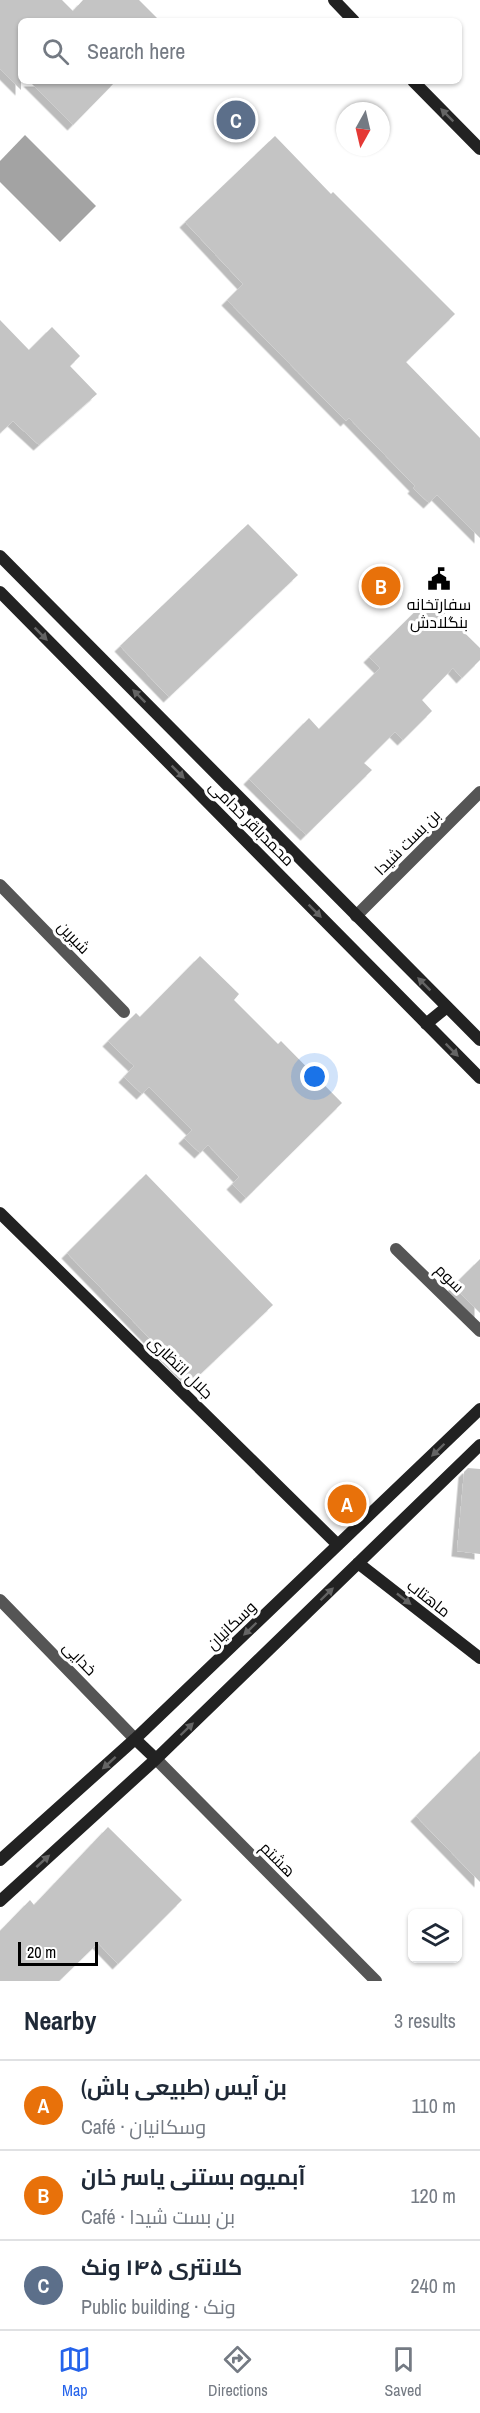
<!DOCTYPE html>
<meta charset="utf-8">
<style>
:root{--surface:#fff;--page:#f2f2f3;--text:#1f2937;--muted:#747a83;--line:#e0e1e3;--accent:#2563eb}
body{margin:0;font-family:"Archivo Narrow",Cairo,sans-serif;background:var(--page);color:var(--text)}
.controls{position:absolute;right:18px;bottom:18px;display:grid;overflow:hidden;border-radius:9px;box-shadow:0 2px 4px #0004}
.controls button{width:54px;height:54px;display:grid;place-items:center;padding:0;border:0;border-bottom:2px solid var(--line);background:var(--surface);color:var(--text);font:30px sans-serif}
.compass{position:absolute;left:336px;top:102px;width:54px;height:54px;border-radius:50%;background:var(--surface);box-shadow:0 2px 4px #0004;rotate:188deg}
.scale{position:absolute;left:18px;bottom:15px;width:80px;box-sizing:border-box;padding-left:6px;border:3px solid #000;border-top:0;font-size:16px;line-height:21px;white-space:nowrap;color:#000;-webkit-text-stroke:4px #fff;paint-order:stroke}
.you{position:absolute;left:315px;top:1077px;width:21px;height:21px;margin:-15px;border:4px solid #fff;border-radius:50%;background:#1a73e8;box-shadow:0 0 0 9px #1a73e833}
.badge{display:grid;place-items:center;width:39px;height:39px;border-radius:50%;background:var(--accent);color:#fff;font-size:20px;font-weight:700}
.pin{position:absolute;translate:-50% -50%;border:3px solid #fff;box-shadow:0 2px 6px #0006}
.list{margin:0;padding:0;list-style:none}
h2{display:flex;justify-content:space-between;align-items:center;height:78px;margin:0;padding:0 24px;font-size:26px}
h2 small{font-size:20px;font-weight:400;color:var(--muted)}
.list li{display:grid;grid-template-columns:39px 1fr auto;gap:18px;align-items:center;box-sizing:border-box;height:90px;padding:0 24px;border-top:2px solid var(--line)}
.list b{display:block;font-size:22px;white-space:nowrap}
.list p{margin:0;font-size:20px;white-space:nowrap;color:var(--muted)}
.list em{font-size:20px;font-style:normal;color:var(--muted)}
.icon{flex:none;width:33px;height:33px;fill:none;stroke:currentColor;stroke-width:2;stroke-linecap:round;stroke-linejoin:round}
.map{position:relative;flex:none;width:480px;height:1981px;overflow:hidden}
.search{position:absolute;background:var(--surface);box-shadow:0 2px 4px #0004;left:18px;right:18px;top:18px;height:66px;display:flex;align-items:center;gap:15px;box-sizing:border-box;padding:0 21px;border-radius:9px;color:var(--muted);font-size:22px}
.sheet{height:348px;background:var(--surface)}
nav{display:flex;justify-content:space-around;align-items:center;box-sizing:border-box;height:84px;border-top:2px solid var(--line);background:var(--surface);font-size:16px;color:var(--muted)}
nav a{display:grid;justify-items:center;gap:3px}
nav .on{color:var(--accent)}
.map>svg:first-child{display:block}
</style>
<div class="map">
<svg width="480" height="1981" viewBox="0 0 480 1981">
<defs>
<filter id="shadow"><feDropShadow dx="-5.5" dy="5.5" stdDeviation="0" flood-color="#0004"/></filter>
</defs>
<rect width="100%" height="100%" fill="#fff"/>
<path fill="#a3a3a3" d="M25,135L96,206L60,242L0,182V161Z"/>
<path fill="#c4c4c4" filter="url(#shadow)" d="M0,0H62L73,11L83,0H139L160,21H21V90L0,69Z
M29,81H116L73,125Z
M275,136L331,194L333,192L455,314L406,362L480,438V538L437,495L429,503L413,488L415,486L349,418L346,421L227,300L243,284L185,222Z
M0,320L29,350L52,327L80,356L70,366L97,394L39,445L13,421L0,433Z
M248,524L298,575L169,697L120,646Z
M429,598L480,648V660L462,678L453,668L422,700L432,711L403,740L395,732L364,763L372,770L306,835L249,779L309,718L319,729L380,668L369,657Z
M200,956L239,994L234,1000L278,1044L281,1041L342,1103L246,1198L232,1184L239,1177L208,1145L200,1153L184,1138L192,1130L149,1087L142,1094L124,1077L134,1066L108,1041L136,1013L140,1017Z
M146,1174L273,1305L192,1382L67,1253Z
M480,1259V1313L453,1286Z
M468,1468L480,1469V1554L457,1551L464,1472Z
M480,1751V1882L416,1816Z
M108,1827L182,1900L118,1964L98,1943L59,1981H0V1931L30,1900L34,1905Z"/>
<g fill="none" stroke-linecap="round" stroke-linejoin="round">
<path stroke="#555" stroke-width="12" d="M396,1249L480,1331"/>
<path stroke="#555" stroke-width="12" d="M0,885L124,1012
M356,916L480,792
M0,1600L135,1739
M156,1759L376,1981"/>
<path stroke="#222" stroke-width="12" d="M334,0L354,21
M413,81L480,149
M0,556L480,1040
M0,592L480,1078
M426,1024L447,1007
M0,1213L338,1545
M358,1563L480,1658
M135,1739L156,1759
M0,1860L135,1739L480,1409
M0,1901L156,1759L480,1445"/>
</g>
<defs><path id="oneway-solid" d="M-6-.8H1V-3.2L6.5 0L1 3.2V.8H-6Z" transform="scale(1.5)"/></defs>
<g fill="#646464">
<use href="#oneway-solid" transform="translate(447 115) rotate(-135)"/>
<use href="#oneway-solid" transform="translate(41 634) rotate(45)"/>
<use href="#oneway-solid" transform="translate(139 696) rotate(-135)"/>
<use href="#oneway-solid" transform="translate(178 772) rotate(45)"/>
<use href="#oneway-solid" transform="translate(315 911) rotate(45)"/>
<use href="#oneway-solid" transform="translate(424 984) rotate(-135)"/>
<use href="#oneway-solid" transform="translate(452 1050) rotate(45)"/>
<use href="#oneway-solid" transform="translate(438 1450) rotate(136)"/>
<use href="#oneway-solid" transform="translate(327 1594) rotate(-44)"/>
<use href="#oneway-solid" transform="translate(404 1599) rotate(38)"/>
<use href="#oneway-solid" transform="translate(250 1629) rotate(136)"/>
<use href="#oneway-solid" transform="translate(187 1729) rotate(-44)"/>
<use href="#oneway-solid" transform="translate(109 1763) rotate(138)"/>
<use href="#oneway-solid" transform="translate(43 1861) rotate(-42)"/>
</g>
<defs>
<g id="civic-bare" transform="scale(1.8)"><path d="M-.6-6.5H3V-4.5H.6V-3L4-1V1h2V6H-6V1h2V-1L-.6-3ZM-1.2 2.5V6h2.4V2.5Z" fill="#000" stroke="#fff" stroke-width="2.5" paint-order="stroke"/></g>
</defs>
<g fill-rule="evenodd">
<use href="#civic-bare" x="439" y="579"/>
</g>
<g text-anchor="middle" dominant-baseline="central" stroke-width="6" stroke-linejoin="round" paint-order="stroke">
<g font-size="16" fill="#000" stroke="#fff">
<text x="439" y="604">سفارتخانه<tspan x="439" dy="18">بنگلادش</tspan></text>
</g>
<g font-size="16" fill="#000" stroke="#fff">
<text transform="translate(252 823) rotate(45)">محمدباقر خدامی</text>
<text transform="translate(407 842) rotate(-45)">بن بست شیدا</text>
<text transform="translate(74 937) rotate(46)">شیرین</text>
<text transform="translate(450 1278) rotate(45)">سوم</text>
<text transform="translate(181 1367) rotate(44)">جلال انتظاری</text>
<text transform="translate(429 1598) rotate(38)">ماهتاب</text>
<text transform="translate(231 1625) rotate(-44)">وسکانیان</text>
<text transform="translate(80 1658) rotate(46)">خدایی</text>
<text transform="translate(278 1859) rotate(45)">هشتم</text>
</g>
</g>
</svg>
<div class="controls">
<button><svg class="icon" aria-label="layers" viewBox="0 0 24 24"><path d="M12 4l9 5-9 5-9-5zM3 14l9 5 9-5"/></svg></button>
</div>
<svg class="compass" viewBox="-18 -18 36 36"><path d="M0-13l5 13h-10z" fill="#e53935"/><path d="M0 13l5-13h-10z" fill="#747a83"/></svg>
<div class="scale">20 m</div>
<div class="you"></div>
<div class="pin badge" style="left:347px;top:1504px;background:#e8710a">A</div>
<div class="pin badge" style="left:381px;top:586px;background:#e8710a">B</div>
<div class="pin badge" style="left:236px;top:120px;background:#5c6f8a">C</div>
<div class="search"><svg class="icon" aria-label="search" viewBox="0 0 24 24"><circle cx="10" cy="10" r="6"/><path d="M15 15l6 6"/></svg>Search here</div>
</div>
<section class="sheet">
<h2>Nearby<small>3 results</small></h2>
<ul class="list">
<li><span class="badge" style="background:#e8710a">A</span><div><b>بن آیس (طبیعی باش)</b><p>Café · وسکانیان</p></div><em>110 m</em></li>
<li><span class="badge" style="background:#e8710a">B</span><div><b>آبمیوه بستنی یاسر خان</b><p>Café · بن بست شیدا</p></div><em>120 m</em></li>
<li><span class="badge" style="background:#5c6f8a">C</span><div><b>کلانتری ۱۴۵ ونک</b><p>Public building · ونک</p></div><em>240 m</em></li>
</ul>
</section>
<nav>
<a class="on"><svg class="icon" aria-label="map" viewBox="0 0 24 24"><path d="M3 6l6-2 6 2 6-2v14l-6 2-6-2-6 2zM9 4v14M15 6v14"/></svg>Map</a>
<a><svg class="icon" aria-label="directions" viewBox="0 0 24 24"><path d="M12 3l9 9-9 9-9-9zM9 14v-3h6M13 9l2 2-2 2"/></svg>Directions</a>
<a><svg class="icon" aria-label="saved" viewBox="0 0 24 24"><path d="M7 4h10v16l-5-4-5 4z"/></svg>Saved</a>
</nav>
